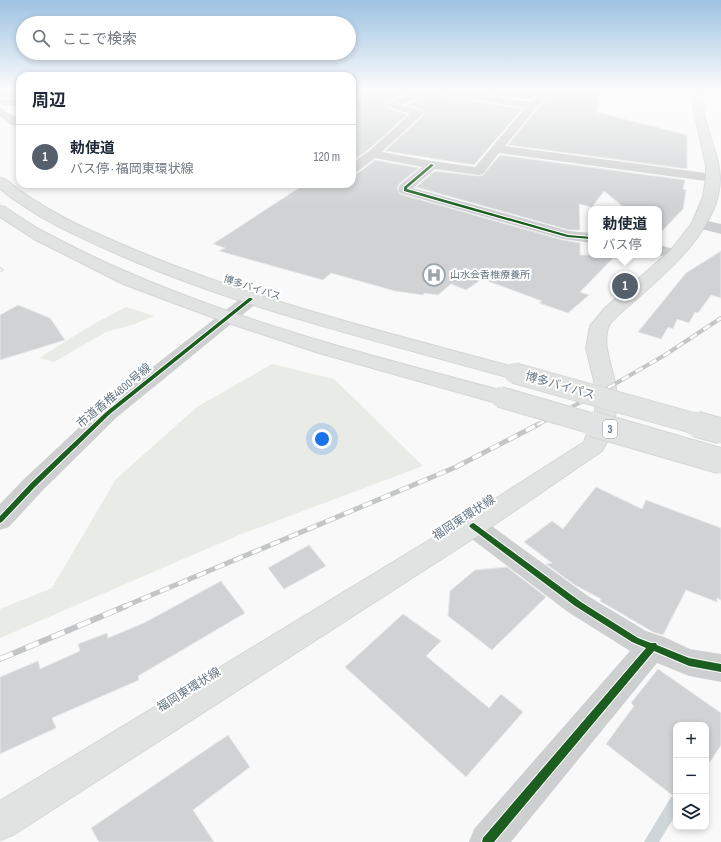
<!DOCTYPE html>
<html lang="ja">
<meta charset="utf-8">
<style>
:root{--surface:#fff;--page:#f6f6f7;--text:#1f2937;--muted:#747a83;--line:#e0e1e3;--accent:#56606c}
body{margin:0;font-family:"Sofia Sans Condensed","Noto Sans JP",sans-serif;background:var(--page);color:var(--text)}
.controls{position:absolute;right:12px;bottom:12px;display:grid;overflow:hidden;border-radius:8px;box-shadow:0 2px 6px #0003}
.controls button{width:36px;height:36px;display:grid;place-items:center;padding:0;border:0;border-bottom:1px solid var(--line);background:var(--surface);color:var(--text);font:20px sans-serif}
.you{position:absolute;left:322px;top:439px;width:14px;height:14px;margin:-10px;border:3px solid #fff;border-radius:50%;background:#1a73e8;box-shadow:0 0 0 6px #1a73e833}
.badge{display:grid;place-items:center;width:26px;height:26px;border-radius:50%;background:var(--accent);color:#fff;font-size:13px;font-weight:700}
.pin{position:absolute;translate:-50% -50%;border:2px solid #fff;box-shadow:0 1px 4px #0006}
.popup{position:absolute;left:588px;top:206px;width:74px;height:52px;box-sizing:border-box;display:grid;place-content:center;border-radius:8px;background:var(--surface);filter:drop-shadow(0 1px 3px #0005);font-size:13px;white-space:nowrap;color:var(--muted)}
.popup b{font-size:15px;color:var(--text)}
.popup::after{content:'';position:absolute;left:50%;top:100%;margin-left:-8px;border:8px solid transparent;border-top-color:var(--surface)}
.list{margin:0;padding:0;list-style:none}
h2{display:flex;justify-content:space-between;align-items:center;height:52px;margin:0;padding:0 16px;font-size:17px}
h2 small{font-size:13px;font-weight:400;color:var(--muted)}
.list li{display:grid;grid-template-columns:26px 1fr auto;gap:12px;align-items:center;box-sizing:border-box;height:64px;padding:0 16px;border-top:1px solid var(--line)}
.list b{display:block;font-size:15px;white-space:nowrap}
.list p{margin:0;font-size:13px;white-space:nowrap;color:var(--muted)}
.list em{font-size:13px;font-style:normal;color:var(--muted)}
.icon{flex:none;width:22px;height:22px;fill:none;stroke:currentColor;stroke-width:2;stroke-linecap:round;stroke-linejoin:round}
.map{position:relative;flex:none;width:721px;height:842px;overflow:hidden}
.search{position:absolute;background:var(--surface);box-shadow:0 2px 6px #0003;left:16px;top:16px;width:340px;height:44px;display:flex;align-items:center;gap:10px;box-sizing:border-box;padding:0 14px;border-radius:22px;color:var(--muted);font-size:15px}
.panel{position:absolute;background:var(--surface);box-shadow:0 2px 6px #0003;left:16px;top:72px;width:340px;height:116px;border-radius:12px}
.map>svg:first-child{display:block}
</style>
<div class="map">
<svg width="721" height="842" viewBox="0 0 721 842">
<rect width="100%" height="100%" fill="#f9f9f9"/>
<path fill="#e8ebe6" d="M126,307L154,316L132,325L106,332L54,362L39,358L90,326Z
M272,364L334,379L423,466L239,535L0,638V609L52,588L116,479L197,407Z"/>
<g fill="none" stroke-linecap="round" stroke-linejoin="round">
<path fill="#ced6d9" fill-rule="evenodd" d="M676,796V814L659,842H644L671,797Z"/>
</g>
<path fill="#d0d2d3" stroke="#e8e8e8" d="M7,90H20V98H0Z
M369,90H413L387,102L386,106L388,108L407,115L368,150L352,161V101Z
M466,90H542L530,100Z
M558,90H600L596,112L687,135V169L508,145L537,109Z
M432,92L437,94L522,109L474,165L385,151L425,114L422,110L406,105Z
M500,155L685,180L683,189L686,190L683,209L659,234V209H626L604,191L592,207L579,204L580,230H569L416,187L435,171L478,176L483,175Z
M375,160L419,168L399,184L397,189L400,194L563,240L580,243V255H616L580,292L589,295L568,313L539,303L542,301L482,279L466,290L451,284L438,295L424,293L423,295L395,291L331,273L323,280L219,251L225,248L213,244L305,184H352V174L358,173Z
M721,251V298L711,295L698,313L695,312L689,323L677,319L673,329L668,327L661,339L638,332L686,273Z
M18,305L50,318L65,340L0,360V315Z
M596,487L642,509L646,500L721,528V600L717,598V602L686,590L663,635L653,632L600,601L601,599L575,585L546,564L552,563L524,542L552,521L563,529Z
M309,545L326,566L284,589L268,568Z
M507,567L546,597L492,650L448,616L450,591L475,570Z
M221,581L245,613L138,676L139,680L52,718L56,728L0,754V677L38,661L40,669L80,651L78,644L107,633L108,638L144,623Z
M403,614L441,641L426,656L489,708L501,694L523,712L466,777L345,667Z
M658,669L721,713V745L710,762L706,759V725H676V798L606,744L634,706L631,703Z
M228,735L250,767L193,810L214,842H99L91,828Z"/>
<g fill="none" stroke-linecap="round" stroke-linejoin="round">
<g stroke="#d5d6d7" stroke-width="2">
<path id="major" d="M694,90H704C704,95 703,100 703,105C705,130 719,152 720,177C721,233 655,282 617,316C614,319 609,324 608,328C602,349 614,368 616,389C619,409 613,434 602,451L482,533L13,835L0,840V801L464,519L584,442L595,411L596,389L586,348L590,326L605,308L670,251L692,223L703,197L706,178V166L693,106Z"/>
</g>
<g stroke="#d5d6d6" stroke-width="2">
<path id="highway" d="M0,178L5,179C45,212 92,232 140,252C263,303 393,334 521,369L524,373L521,377L514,379L507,377C378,341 247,310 124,257C81,238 37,219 0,189Z
M0,206L5,207C18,216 32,226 46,233C190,310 350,350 507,392L511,397L507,402L500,404L493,402L319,353L222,321L123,284L34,239L0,217Z"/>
</g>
<path stroke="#cbcccd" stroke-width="1.5" stroke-dasharray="1 1" stroke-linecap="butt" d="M0,267L3,270L0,272"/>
<path fill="#cecfd0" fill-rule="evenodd" d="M417,90H431L430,92L402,105L422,111L424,113L382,152L432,161L475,167L525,108L437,93L432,90H456L530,102L545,90H557L536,108L505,146L713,174L718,175L720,178L718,181L713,182L499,153L483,174L478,175L435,169L413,188L569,231L591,233V243L563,239L400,193L398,190L400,185L422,167L375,158L357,172L352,173V163L369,151L410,114L388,107L387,105L388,103Z
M0,99L20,100V106L0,105Z
M0,108L20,120V126L11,125L0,116Z
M699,219L721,224V234L694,227L691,224L694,221Z
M659,245L682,251L684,254L682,257L676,259L659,255Z
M251,294L257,295L260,299L257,303L116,418L42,491L9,527L0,530V504L24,479L100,408L245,295Z
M473,516L482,519L588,596L646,631L664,637L690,649L721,654V682L689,676L657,663L511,842H469L474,829L630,651L568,612L464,533L460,526L464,519Z"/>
<use href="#major" fill="#e1e2e2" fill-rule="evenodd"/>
<use href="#highway" fill="#e1e2e2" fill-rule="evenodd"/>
<g stroke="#c3c5c6" stroke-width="4">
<path id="rail-far2" d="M537,425L606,389L665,355L721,318"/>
</g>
<g stroke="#c3c5c6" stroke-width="5">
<path id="rail-far1" d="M123,607L456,467L539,424"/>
</g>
<g stroke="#c3c5c6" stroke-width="6">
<path id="rail" d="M0,659L126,606"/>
</g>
<use href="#rail-far2" stroke="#fff" stroke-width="2.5" stroke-dasharray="8" stroke-linecap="butt"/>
<use href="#rail-far1" stroke="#fff" stroke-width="3.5" stroke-dasharray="10" stroke-linecap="butt"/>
<use href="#rail" stroke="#fff" stroke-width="4.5" stroke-dasharray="14" stroke-linecap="butt"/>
<g stroke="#d5d6d6" stroke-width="22" stroke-linecap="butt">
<path id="highway-bridge-far1" d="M514,373L700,425
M500,397L597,425"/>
</g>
<g stroke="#d5d6d6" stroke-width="27" stroke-linecap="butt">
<path id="highway-bridge" d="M593,424L721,461
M696,424L721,431"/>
</g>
<use href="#highway-bridge-far1" stroke="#e1e2e2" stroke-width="20"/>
<use href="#highway-bridge" stroke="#e1e2e2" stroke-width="25"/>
<g stroke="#fff" stroke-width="2">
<path id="cycleway" d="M431,164L434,165L407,188V189L568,235L591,237V239L567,237L404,191V187Z
M249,298H251L253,299L110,414L35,487L2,522L0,523V516L31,483L106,412Z
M473,523L475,524L581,602L638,638L651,643H656L657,645L689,658L721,664V672L689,666L654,651L494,842H482L483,838L646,648L632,642L575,606L471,528L469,526L471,524Z"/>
</g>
<use href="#cycleway" fill="#1b5e20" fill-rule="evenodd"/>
</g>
<linearGradient id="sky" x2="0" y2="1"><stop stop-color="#9dc2e2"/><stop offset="0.43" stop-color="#fcfcfc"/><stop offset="1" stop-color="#fcfcfc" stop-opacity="0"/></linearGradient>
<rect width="721" height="208" fill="url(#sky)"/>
<defs>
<g id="hospital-ring" transform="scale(1.15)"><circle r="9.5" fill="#fff" stroke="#99a4ac" stroke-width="1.5"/><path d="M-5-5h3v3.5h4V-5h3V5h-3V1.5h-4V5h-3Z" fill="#99a4ac"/></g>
</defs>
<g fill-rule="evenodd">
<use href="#hospital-ring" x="434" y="275"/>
</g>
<g text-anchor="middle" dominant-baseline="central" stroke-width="4" stroke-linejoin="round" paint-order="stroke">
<g font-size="10" fill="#657683" stroke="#fff" text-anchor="start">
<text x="450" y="275">山水会香椎療養所</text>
</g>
<g font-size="10" fill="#657683" stroke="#fff">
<text transform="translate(252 288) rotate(18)">博多バイパス</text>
</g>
<rect fill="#fff" stroke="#939fa8" stroke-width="1" x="603" y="420" width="14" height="18" rx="3"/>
<g font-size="11" font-weight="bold" fill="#657683">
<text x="610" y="429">3</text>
</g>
<g font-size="12" fill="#657683" stroke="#fff">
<text transform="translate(560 386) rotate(16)">博多バイパス</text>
<text transform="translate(114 396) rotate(-40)">市道香椎4800号線</text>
<text transform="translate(464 518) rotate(-33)">福岡東環状線</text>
<text transform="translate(189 690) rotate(-32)">福岡東環状線</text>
</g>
</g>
</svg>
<div class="controls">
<button>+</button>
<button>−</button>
<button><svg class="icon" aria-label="layers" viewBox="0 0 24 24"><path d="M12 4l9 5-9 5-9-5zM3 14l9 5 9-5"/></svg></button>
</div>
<div class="you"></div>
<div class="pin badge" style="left:625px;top:286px">1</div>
<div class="popup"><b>勅使道</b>バス停</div>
<div class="search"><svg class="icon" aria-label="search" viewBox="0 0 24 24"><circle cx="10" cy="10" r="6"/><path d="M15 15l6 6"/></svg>ここで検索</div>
<section class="panel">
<h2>周辺<small></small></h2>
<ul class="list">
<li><span class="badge">1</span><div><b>勅使道</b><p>バス停 · 福岡東環状線</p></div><em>120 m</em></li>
</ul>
</section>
</div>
